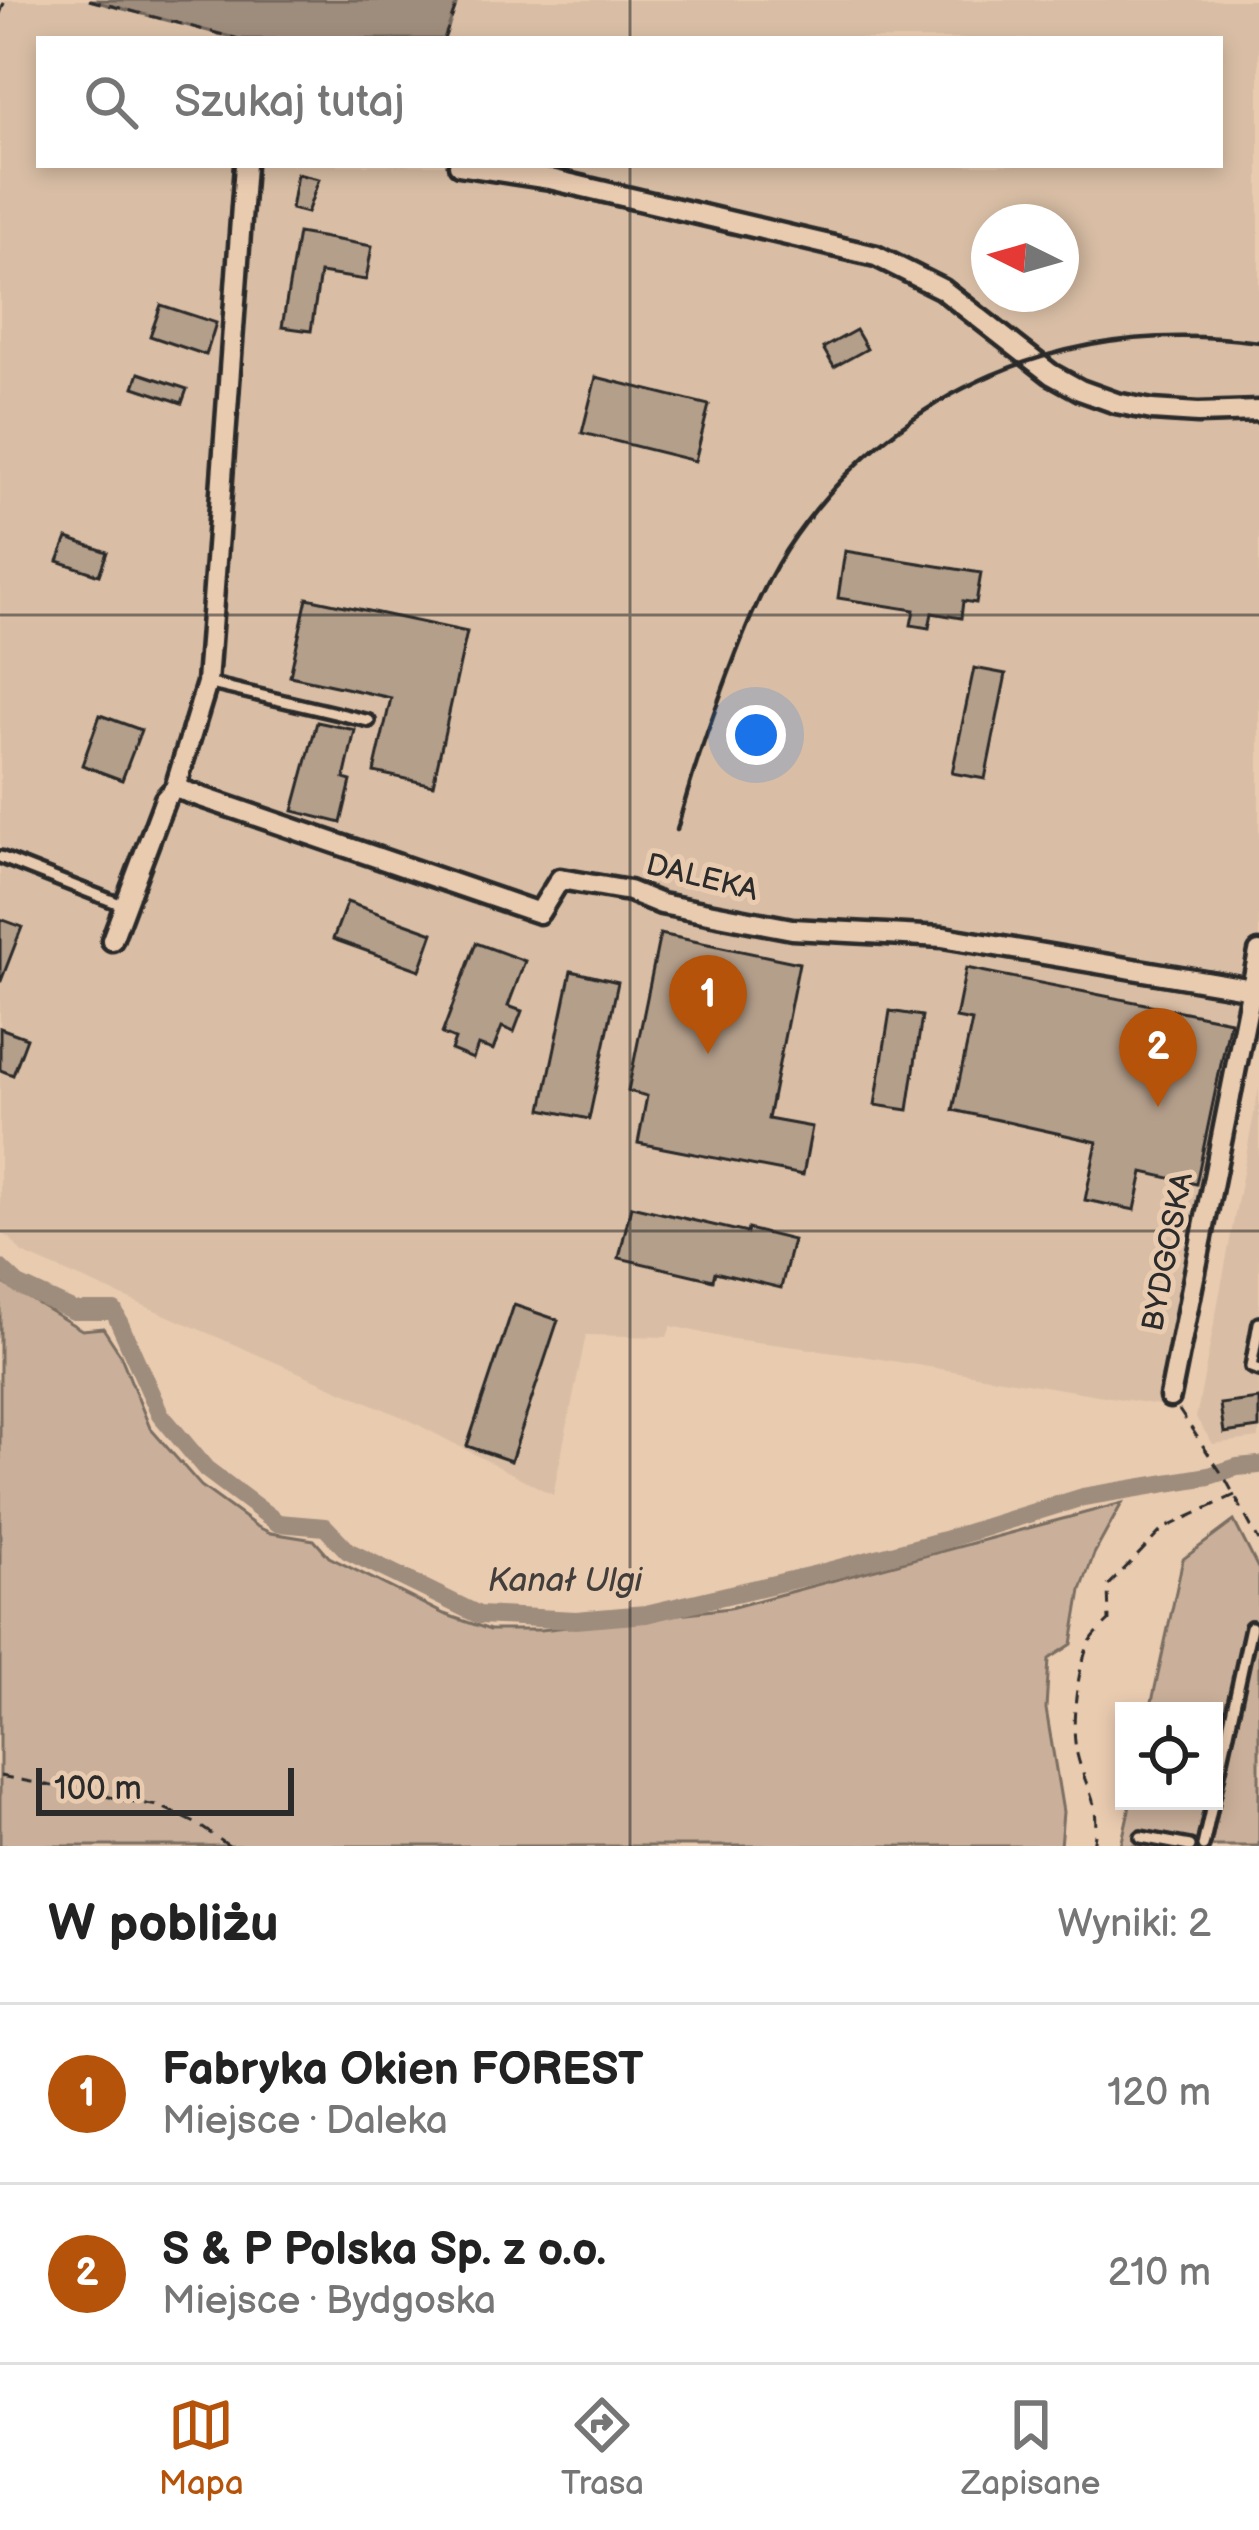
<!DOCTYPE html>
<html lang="pl">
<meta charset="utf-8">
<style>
:root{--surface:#fff;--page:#f2f2f2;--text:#222;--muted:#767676;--line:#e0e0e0;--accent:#b45309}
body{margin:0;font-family:"Balsamiq Sans",sans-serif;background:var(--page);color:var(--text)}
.controls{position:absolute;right:36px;bottom:36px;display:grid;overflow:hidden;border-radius:0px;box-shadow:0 6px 18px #0003}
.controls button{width:108px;height:108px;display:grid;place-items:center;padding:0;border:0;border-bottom:3px solid var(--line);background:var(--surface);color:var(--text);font:60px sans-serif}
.compass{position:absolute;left:971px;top:204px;width:108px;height:108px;border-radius:50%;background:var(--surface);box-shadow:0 6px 18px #0003;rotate:275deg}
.scale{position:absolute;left:36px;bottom:30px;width:258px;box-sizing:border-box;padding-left:12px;border:6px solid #2b2b2b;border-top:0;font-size:33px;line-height:42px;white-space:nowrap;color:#2b2b2b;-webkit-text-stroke:9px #e9cbb0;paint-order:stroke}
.you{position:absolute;left:756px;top:735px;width:42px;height:42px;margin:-30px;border:9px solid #fff;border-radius:50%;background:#1a73e8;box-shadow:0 0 0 18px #1a73e833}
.badge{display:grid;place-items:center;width:78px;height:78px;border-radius:50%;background:var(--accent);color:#fff;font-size:39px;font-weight:700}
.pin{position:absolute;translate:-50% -99px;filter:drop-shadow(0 3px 6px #0008)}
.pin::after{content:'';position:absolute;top:63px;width:42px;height:36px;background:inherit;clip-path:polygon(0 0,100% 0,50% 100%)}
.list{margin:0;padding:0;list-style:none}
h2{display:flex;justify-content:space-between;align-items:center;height:156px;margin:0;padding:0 48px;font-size:51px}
h2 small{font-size:39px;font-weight:400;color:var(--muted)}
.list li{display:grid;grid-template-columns:78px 1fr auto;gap:36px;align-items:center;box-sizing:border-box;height:180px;padding:0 48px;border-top:3px solid var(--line)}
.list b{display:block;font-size:45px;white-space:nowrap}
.list p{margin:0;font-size:39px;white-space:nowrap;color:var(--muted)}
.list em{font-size:39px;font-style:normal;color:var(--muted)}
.icon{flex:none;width:66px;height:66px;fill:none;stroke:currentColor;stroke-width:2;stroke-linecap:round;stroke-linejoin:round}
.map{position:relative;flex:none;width:1259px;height:1846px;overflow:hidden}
.search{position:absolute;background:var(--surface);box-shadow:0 6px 18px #0003;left:36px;right:36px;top:36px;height:132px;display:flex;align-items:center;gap:30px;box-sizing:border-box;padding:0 42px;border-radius:0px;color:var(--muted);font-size:45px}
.sheet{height:516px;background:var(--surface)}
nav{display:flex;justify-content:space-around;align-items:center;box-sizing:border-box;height:168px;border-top:3px solid var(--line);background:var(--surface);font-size:33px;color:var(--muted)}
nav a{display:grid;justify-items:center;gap:6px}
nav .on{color:var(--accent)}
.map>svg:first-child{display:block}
</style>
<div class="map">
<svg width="1259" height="1846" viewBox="0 0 1259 1846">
<rect width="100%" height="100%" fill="#e9cbb0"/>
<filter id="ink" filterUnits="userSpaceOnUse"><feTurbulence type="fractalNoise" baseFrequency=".00833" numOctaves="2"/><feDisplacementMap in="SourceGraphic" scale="24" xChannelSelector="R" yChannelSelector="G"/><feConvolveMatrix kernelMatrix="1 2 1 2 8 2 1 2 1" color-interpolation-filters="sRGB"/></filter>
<g filter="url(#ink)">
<path fill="#d9bea5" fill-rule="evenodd" d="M5,0H89L239,39H39V165H1220V39H444L458,0H1259V1045L1238,1017L1186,1257L1158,1405L850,1354L725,1338L671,1326L667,1337L586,1335L553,1495L409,1420L22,1253L10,1238L0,1232V14ZM989,222H1061V294H989Z
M1259,1088V1438L1213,1444L1196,1418Z"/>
<path fill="#cab09a" stroke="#7a6e62" stroke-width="3" d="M0,1281L82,1330L103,1328L120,1354L150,1428L201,1486L256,1526L271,1533L314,1540L329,1557L444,1614L490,1630H541L730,1608L1122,1503L1094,1554L1081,1590L1072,1644L1049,1659L1046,1709L1063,1812L1060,1846H0Z
M1234,1521L1259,1570V1846H1121L1131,1801H1214V1711H1150L1183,1559Z"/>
<path fill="#9e8c7b" stroke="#70655b" stroke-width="3" d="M89,0H458L444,39H239Z"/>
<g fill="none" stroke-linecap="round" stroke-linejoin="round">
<path stroke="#9e8c7b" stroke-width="18" d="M0,1268L18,1285L74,1311H114L160,1414L206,1469L278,1523L325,1527L348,1551L479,1615L576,1620L646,1614L817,1574L941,1541L1083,1497L1209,1476L1237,1467L1259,1465"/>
</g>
<path fill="#b49f8b" stroke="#2b2b2b" stroke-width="3" d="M297,174L319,179L307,213L291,209Z
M298,233L372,246L366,280L320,273L311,331L282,327Z
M161,305L216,323L206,355L150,336Z
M856,330L867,349L834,367L823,348Z
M139,373L187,389L182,403L134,387Z
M596,377L709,405L695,461L582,433Z
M67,538L107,552L99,575L58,561Z
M845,551L981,573L976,603L963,601L961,618L932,613L929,628L911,625L914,610L838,598Z
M307,598L467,632L433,785L374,772L391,698L290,676Z
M974,668L1006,674L985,779L952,773Z
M100,715L141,730L122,780L82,765Z
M317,722L355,730L344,779L351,781L341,823L293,811Z
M347,902L433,933L420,970L333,939Z
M0,919L22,927L1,981H0Z
M660,934L799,963L768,1119L812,1127L803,1175L638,1143L647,1096L628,1091Z
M476,943L525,961L508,1006L522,1011L514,1032L502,1027L493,1050L478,1045L473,1059L451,1050L455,1039L442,1034Z
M966,968L1230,1021L1196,1184L1143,1172L1135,1210L1085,1200L1097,1142L953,1110L972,1021L956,1018Z
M571,971L618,982L589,1119L542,1109Z
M890,1011L922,1016L908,1110L875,1105Z
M0,1028L27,1038L13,1075L0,1070Z
M631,1206L747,1233L748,1229L793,1240L781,1288L715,1272L713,1280L619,1258Z
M514,1305L558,1320L511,1461L467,1446Z
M1259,1399V1428L1224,1433L1220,1404Z"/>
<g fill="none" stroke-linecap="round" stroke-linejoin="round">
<g stroke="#2b2b2b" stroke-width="18">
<path id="service" d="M207,683L369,721
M0,857L125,906
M1259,1323L1251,1367L1259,1370
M1214,1796L1251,1627
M1141,1837L1190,1846
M1203,1846L1213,1801"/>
</g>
<g stroke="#2b2b2b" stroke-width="27">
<path id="minor" d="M459,165L550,179L876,256L942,289L1051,374L1080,390L1116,403L1152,410L1198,413L1259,411
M175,788L207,683L245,165
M112,940L165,799L175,788L539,913L560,879L629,891L661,904L792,929L943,937L1252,989
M1170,1397L1259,952"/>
</g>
<path stroke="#2b2b2b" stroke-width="3" stroke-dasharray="12 9" stroke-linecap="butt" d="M89,0L239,39
M0,14L5,0
M444,39L458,0
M1179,1410L1226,1480L1259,1541
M0,1776L162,1807L197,1824L229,1846
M1093,1846C1102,1800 1087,1795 1077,1754C1070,1727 1077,1667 1090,1642C1094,1634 1103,1627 1109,1621L1108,1586L1163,1529L1235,1495"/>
<use href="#service" stroke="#e9cbb0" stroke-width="9"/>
<use href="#minor" stroke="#e9cbb0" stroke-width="18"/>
<path stroke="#2b2b2b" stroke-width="4.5" d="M677,830C690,779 707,731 725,683C742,637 760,591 786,550C894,387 1068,316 1259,342"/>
</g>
</g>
<path fill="none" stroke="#2b2b2b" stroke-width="3" stroke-opacity="0.55" d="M630,0V39M630,165V1846M0,615H1259M0,1231H1259"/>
<g text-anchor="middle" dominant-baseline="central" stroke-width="10" stroke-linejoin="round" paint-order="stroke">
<g font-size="30" fill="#2b2b2b" stroke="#e9cbb0">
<text transform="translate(702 878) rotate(14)">DALEKA</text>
<text transform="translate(1168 1252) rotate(-79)">BYDGOSKA</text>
</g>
<g font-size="33" font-style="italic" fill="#423e3b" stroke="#e9cbb0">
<text x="565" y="1581">Kanał Ulgi</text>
</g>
</g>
</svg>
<div class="controls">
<button><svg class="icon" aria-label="locate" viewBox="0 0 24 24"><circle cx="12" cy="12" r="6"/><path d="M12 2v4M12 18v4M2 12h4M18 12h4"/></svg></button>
</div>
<svg class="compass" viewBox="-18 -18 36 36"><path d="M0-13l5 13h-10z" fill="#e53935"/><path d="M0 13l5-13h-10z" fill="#767676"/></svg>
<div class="scale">100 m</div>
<div class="you"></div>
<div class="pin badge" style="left:708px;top:1054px">1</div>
<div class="pin badge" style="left:1158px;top:1107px">2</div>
<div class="search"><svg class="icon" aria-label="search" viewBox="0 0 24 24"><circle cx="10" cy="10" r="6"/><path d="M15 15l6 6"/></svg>Szukaj tutaj</div>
</div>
<section class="sheet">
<h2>W pobliżu<small>Wyniki: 2</small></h2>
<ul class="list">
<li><span class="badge">1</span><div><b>Fabryka Okien FOREST</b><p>Miejsce · Daleka</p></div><em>120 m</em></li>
<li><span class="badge">2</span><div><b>S &amp; P Polska Sp. z o.o.</b><p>Miejsce · Bydgoska</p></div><em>210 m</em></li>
</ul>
</section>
<nav>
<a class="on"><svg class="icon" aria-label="map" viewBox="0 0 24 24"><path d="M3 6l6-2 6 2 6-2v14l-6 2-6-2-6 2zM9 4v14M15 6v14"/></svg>Mapa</a>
<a><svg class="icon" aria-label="directions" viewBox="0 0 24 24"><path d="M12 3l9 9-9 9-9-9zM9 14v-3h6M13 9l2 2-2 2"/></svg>Trasa</a>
<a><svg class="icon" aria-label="saved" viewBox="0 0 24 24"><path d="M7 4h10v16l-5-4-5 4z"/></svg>Zapisane</a>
</nav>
